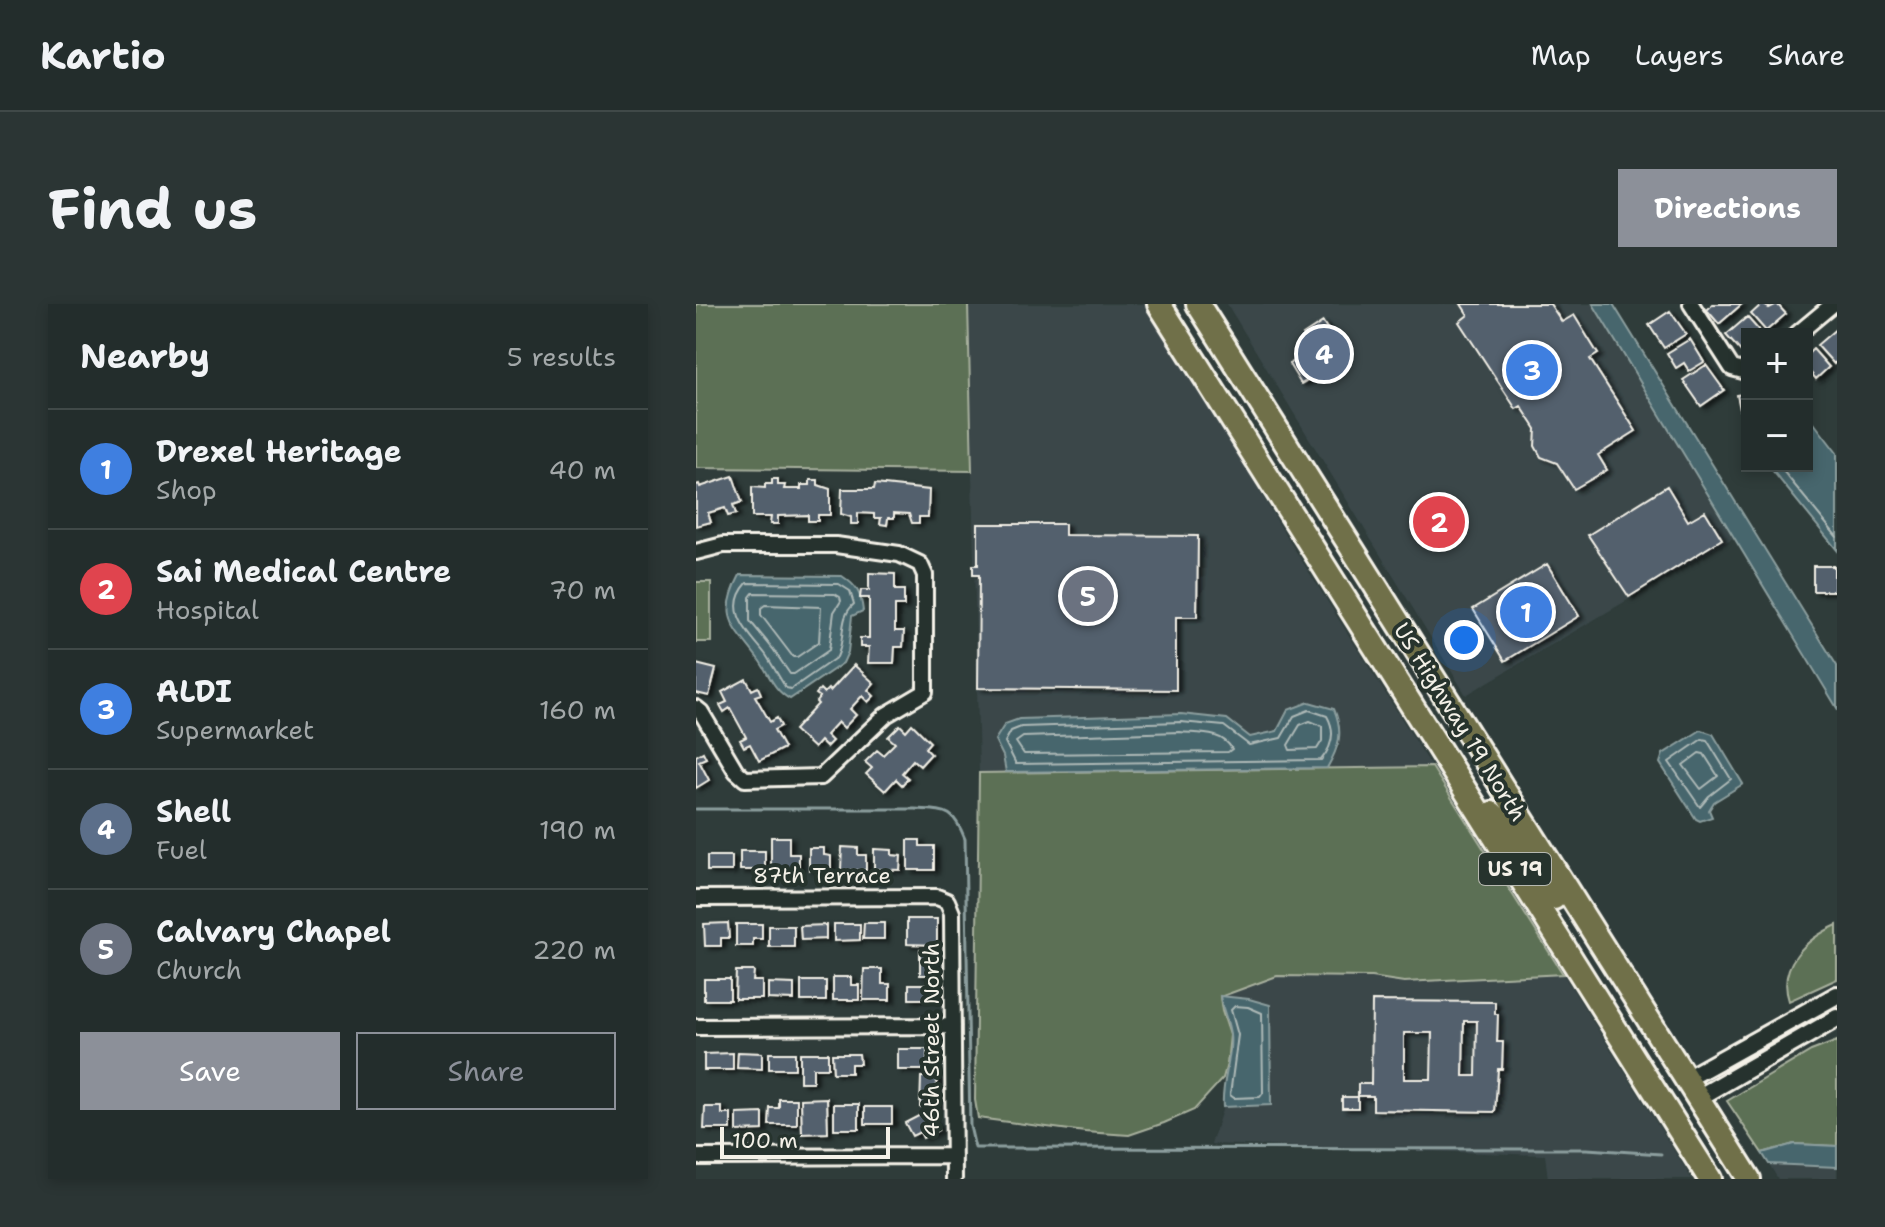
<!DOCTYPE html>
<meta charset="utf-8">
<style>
:root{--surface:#232d2c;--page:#2b3534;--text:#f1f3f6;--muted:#a3a8a9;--line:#404948;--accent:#8c9099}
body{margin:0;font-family:"Shantell Sans",sans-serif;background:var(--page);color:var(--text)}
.controls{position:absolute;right:24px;top:24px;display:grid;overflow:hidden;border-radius:0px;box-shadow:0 4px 12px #0003}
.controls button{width:72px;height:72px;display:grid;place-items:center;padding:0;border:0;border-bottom:2px solid var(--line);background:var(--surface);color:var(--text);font:40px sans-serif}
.scale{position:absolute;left:24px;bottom:20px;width:170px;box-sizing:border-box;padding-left:8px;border:4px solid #f4f1e8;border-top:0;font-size:22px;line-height:28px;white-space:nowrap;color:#f4f1e8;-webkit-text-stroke:6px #26332d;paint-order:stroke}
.you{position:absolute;left:768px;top:336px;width:28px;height:28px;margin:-20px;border:6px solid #fff;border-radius:50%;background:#1a73e8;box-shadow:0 0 0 12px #1a73e833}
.badge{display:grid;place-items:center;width:52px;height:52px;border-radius:50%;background:var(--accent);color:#fff;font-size:26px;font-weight:700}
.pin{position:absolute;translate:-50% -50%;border:4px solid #fff;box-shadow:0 2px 8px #0006}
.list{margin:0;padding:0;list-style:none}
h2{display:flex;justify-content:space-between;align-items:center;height:104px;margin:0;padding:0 32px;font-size:34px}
h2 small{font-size:26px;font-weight:400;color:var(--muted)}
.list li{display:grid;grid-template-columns:52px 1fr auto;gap:24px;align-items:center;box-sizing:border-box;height:120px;padding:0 32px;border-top:2px solid var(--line)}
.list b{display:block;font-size:30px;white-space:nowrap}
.list p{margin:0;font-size:26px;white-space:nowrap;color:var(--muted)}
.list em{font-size:26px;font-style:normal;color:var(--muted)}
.actions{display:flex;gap:16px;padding:24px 32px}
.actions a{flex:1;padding:18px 0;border:2px solid var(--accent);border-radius:0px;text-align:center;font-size:28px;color:var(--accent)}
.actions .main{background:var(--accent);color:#fff}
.map{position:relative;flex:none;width:1141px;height:875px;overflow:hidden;border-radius:0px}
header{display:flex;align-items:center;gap:48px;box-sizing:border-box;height:112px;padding:0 40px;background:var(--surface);border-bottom:2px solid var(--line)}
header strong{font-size:38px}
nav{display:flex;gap:44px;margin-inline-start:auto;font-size:28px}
.intro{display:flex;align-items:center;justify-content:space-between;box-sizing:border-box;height:192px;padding:0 48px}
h1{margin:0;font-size:56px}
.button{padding:20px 36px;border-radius:0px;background:var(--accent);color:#fff;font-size:28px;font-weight:700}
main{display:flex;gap:48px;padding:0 48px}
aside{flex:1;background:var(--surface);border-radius:0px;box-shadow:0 4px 12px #0003}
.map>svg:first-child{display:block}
</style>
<header>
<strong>Kartio</strong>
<nav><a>Map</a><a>Layers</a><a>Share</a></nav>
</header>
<div class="intro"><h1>Find us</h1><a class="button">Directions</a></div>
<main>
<aside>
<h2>Nearby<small>5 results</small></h2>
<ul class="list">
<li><span class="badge" style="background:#3f7fe0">1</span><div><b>Drexel Heritage</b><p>Shop</p></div><em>40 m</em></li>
<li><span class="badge" style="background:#e0444e">2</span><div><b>Sai Medical Centre</b><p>Hospital</p></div><em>70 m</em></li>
<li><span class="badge" style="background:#3f7fe0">3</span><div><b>ALDI</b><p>Supermarket</p></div><em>160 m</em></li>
<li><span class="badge" style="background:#5c6f8a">4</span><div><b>Shell</b><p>Fuel</p></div><em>190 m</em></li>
<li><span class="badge" style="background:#6b7280">5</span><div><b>Calvary Chapel</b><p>Church</p></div><em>220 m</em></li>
</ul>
<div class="actions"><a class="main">Save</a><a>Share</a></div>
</aside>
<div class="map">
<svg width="1141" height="875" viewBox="0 0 1141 875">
<defs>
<filter id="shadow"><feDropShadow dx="4.5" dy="2.5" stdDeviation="2" flood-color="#0009"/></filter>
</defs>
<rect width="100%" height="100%" fill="#2f3c3a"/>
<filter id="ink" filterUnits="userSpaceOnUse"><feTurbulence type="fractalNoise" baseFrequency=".0125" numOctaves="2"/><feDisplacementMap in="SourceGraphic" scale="16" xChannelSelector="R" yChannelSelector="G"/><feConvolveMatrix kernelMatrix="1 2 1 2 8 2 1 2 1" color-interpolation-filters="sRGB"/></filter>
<g filter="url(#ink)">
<path fill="#3a4749" d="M272,0H450L488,59L589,230L736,463L631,464L644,442L592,406L581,427L553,433L531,415L485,410L435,413L299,436L307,452L310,468L283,469Z
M531,0H897L1037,234L770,391Z
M867,670L996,875H852L849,851L515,840L527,803L575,800L553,695L526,693L581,672L675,673L708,678Z
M1073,860L1141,863V875H1082Z"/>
<path fill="#5c7054" stroke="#a8b09e" stroke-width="2" d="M0,0H272L276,167L0,164Z
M0,278H15V338H0Z
M736,463L867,670L708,678L675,673L581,672L524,693L526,707L534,731L531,760L527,774L498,806L468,819L433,831L389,828L282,814L279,796L283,469Z
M1141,621V675L1093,697C1081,661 1110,635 1141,621Z
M1141,737V842L1098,840L1066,849L1031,797L1115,747Z"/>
<path fill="#46666d" stroke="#8c9e9e" stroke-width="2" d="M897,0H917L1141,362V404Z
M1118,119L1141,149V246L1076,166L1075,162H1111V122Z
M44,271L146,272C161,282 165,289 167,307L156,312L152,348L147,359L94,395C78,387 73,370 63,356C39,323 21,315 44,271Z
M613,398L638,405C648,429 643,443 631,464L310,468L307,452L299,436L309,420L323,415L485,410L531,415L554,433L581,427L592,406Z
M1005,426L1017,430L1047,480L1018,498L1013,506L1016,513L1004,517L1000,515L964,459L967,450Z
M524,692L553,695L574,701L575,801L527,803C525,777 537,754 534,731C533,717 526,706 524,692Z
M1098,840L1141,842V863L1073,860L1066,849Z"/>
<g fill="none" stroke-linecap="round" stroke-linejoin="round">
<path stroke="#aeb9b7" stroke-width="2" d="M1083,162L1141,233
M51,279L143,280L154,287L158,300C142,314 150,335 141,353L95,385L90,384C83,373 77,362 70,351C54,330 26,307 51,279Z
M57,289L139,290L144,293L145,297L138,308L133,346L98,370H94L77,345L54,317V293Z
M69,301L125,303L123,338L101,353H97L65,311V304Z
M613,406L631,412C640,428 636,443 625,456L320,460L309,438L315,427L325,423L485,418L528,422L553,441L585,434L598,412Z
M614,417L626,422V437L621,445L594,446L592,441L604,421Z
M484,428C503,430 526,427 536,445L532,448L328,450L320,438L327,433Z
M1006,435L1011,436L1035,475L1013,492L1004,503L973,458Z
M1003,449L1008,450L1022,472L1005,485L987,461Z
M539,702L552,703L566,709L567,789L564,793L538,794L534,791L542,731L535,706Z"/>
<path stroke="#8c9e9e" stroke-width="3" d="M0,505H219C250,507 257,504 269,535L274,822L279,844L891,845L965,850"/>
</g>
<path fill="#53606d" stroke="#f4f1e8" stroke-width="2" fill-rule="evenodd" filter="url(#shadow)" d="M765,0H854L866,18L878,11L902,50L894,55L940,127L902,151L911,166L878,185L861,159L845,153L839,142L840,125L825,102L820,105L763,18L772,11Z
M1017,0H1046L1023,20L1011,6Z
M1066,0L1073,4L1081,0L1090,10L1070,27L1055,10Z
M974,7L990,30L968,44L953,21Z
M1051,13L1066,30H1051V48L1048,51L1030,31Z
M627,18L649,54L605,80L593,60L616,46L607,31Z
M1141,24V57L1138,60L1121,41Z
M994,35L1008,58L993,67L988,59L980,64L971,49Z
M1117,45L1133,63L1120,75L1115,69L1111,72V51Z
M1010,61L1028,86L1005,102L987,76Z
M1051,89V114L1046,115L1041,91Z
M37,172L46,198L37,201L40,210L32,212L29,204L12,209L15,218L0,222V181L3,180L4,183Z
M76,175H82V181H89L88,185H105V181H114V176H122V181L134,185V211H122V217H112V211L82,212V220H74L75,213H56V183L69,184V180H76Z
M179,180L233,186L232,213H223V219H216L213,210L198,209V214H192L191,221L184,220L185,214H178V210L162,209V220H155V213L145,210L146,185H178Z
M971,182L992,217L1009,207L1026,235L933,293L892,231Z
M748,201L761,220L738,235L725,216Z
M282,220H369V231L502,232L501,313H480V386L282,384L283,271H277V261H282Z
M851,260L883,312L809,357L777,305Z
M1117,262H1138V287H1117Z
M173,269L199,270V286H208V302H199V327H208L207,343H199L198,359H172L173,343H164V334H173V294H164L165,286H173Z
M0,360L20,365L13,392L0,389Z
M158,361L178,379L172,386L178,392L172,398L166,392L154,405L160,411L148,424L142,418L130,431L136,437L130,443L124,437L118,444L98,426L122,400L120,398L124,393L120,390L124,385L128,389L132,385L134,387Z
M50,375L56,386L62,383L65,390L59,392L74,418L81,414L85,422L78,426L88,444L63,457L54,440L48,443L44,436L50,433L34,404L28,408L24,401L31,398L26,388Z
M216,420L234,438L229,444L235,450L224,462L217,456L206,469L212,474L206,481L200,475L189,487L170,470L176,464L169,458L181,446L187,451L199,439L192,433L204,421L210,427Z
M7,448L10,454L3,457L13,476L0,484V452Z
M75,533H93V550H103V566H75Z
M212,536H224V542H238V566H212Z
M146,543L162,544V551H170V566H145Z
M113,544H128V551L135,552V566H113Z
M178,545L196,546V551L205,552L204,566L178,565Z
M44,547H69V566H44Z
M11,552H36V567H11Z
M211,615H241V641L211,640Z
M32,619L33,634H25V642H9L8,620Z
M168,619H188V635H167Z
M40,620H66V635H57V642H40Z
M138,620H164V636L138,637Z
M130,621V635L105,636L104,622Z
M73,622H98V643H73Z
M224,645H239V671H224Z
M168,665H186V680H194V696H167Z
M40,667H58L57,677H66V695H39Z
M137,673H155V681H163V696H137Z
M8,675H34V696H8Z
M105,677H130V697H105Z
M72,679L98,680V696L72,695Z
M213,680H240V695H213Z
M676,697L799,698V710H802L801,738H807L806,765H802L799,808L677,806V792H662V780H675ZM768,717H781L780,772H767ZM708,729H736L735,775H708Z
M202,745H231V766H202Z
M42,748L66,749V765L41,764Z
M37,749V766H8V750Z
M73,749H99V765H73Z
M104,749H132V764H117V778H104Z
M136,750H163L164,760H155V769H137Z
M225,773H241L240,803H224Z
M646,793H662V804H646Z
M131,794L132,829L106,830L105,795Z
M83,795H101V821H73L74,804H83Z
M138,800H163V825H138Z
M9,803H26V810H35V825H8Z
M169,803H196V820H169Z
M232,807L242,826L227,834L224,828L216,832L209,819Z
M67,809V826L41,827V810Z"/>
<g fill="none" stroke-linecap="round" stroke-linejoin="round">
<g stroke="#f4f1e8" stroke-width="20">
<path id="minor" d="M995,0L1036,64L1051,68
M1101,30L1137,0
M0,248L27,241H140L203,250L224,260L229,271V388L190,411L125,473L49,475L40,467L5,408L0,404
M0,594L241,593L251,597L256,609L258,875
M0,723L257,722
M0,853L258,852"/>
</g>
<g stroke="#f4f1e8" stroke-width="22">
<path id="tertiary" d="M990,775L1141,691
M1002,794L1141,714"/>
</g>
<g stroke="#f4f1e8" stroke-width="28">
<path id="trunk" d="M463,0L1014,875
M502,0L1053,875
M796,509L819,533L858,594"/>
</g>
<use href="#minor" stroke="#26332d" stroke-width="14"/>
<use href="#tertiary" stroke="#26332d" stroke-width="16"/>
<use href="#trunk" stroke="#70704a" stroke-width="22"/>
</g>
</g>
<g text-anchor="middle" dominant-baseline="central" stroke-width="8" stroke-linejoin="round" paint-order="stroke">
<rect fill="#26332d" stroke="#b6b8b0" stroke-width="2" x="783" y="549" width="72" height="32" rx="6"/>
<g font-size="20" font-weight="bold" fill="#f4f1e8">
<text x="819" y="565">US 19</text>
</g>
<g font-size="22" fill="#f4f1e8" stroke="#26332d">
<text transform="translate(764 418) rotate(58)">US Highway 19 North</text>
<text x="126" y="571">87th Terrace</text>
<text transform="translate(235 736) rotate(-90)">46th Street North</text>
</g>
</g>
</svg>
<div class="controls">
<button>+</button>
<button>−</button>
</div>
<div class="scale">100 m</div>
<div class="you"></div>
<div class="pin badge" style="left:830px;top:308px;background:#3f7fe0">1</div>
<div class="pin badge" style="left:743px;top:218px;background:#e0444e">2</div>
<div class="pin badge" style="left:836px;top:66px;background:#3f7fe0">3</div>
<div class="pin badge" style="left:628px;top:50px;background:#5c6f8a">4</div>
<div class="pin badge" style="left:392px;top:292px;background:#6b7280">5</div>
</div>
</main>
